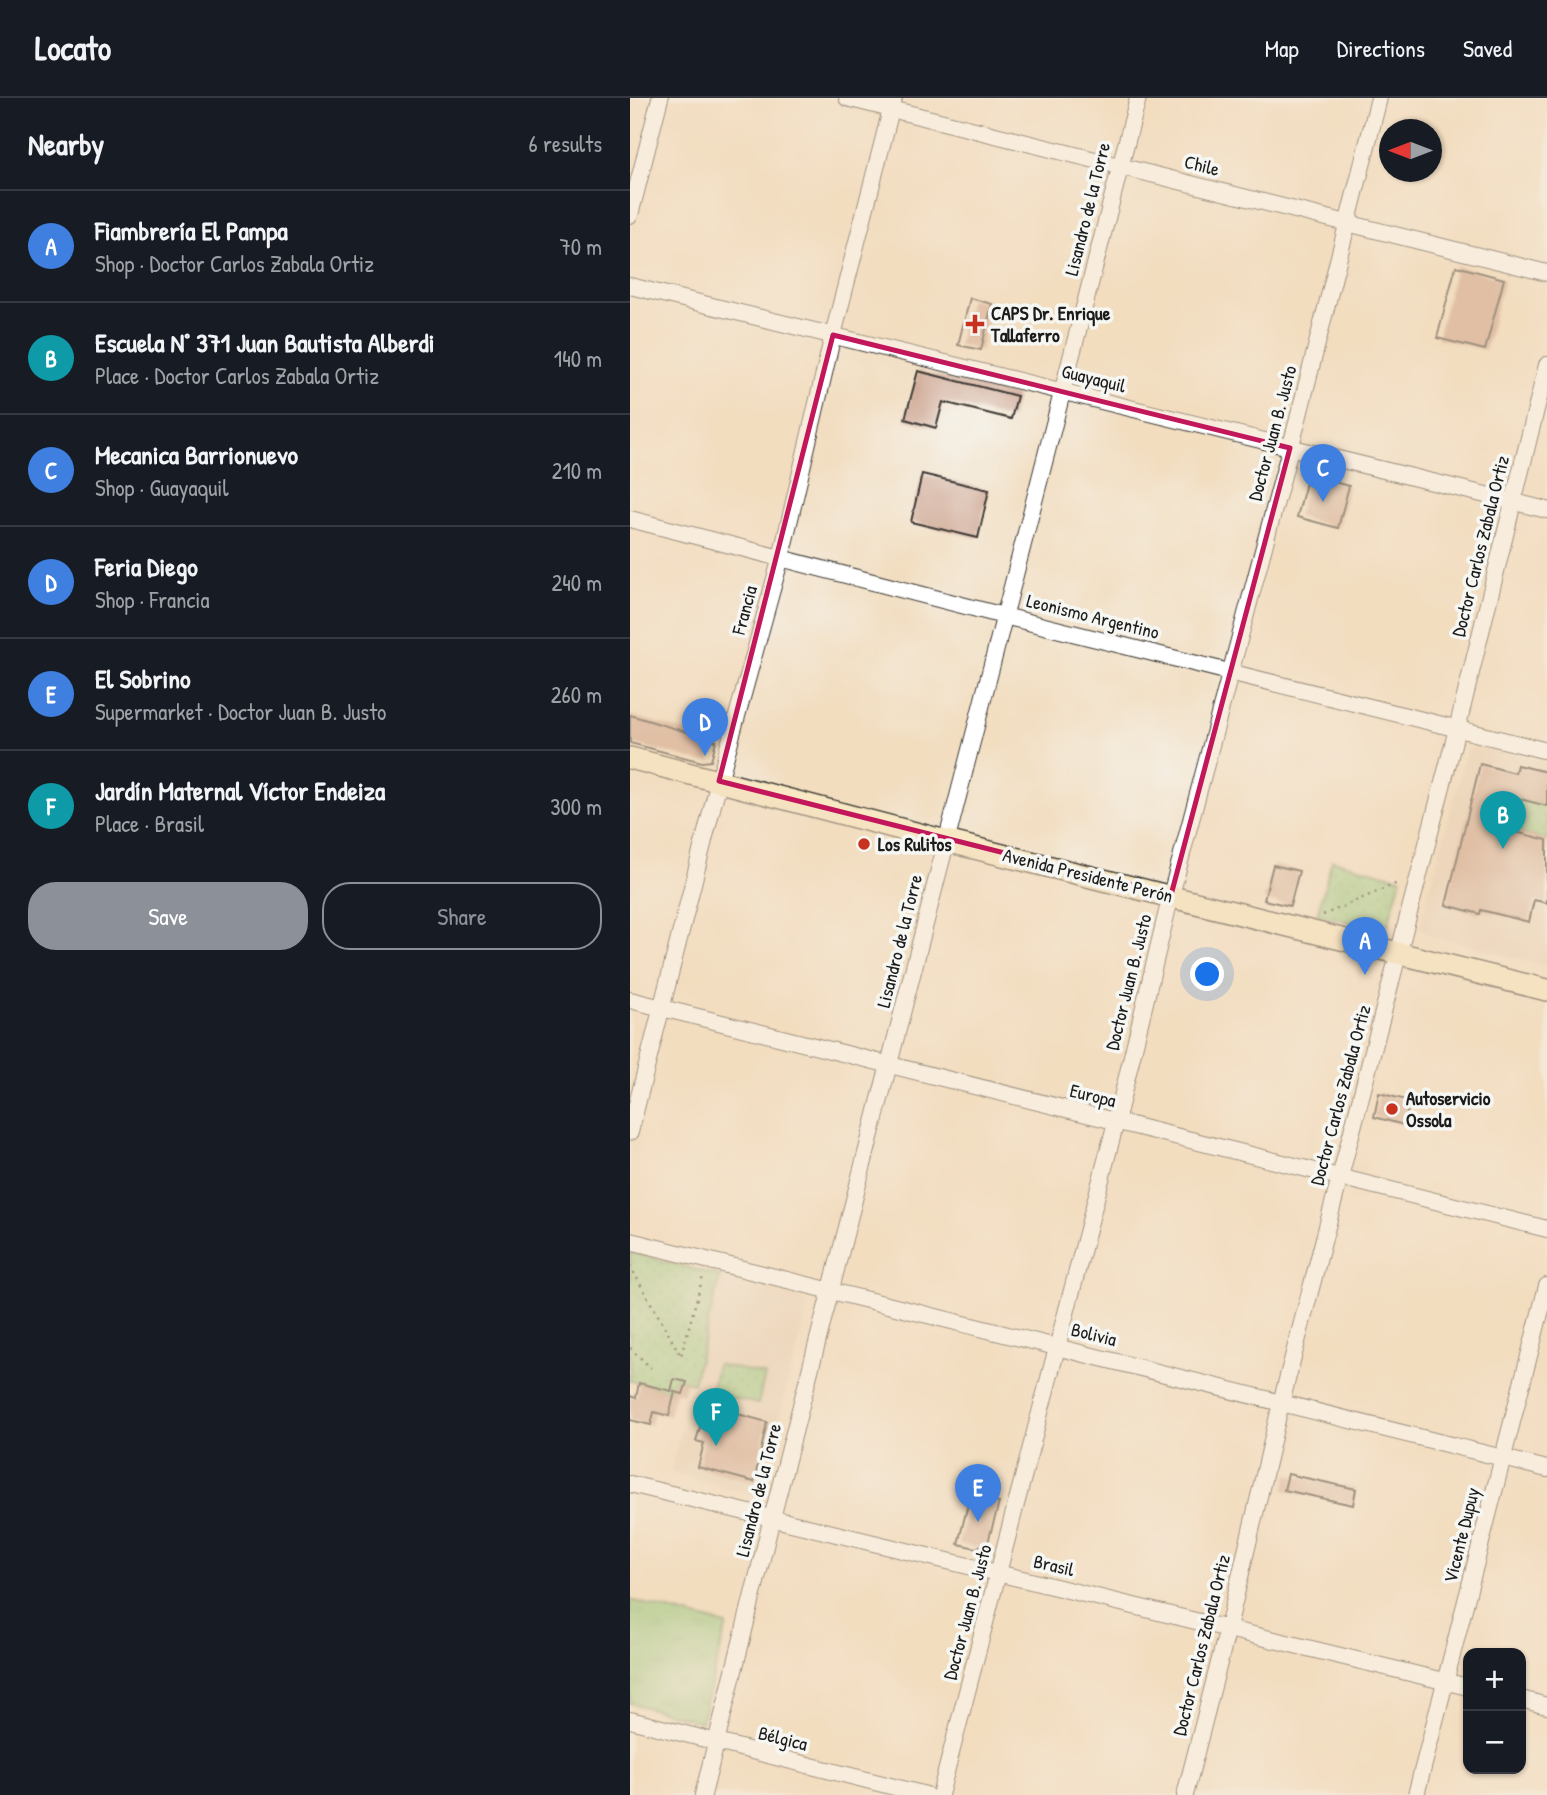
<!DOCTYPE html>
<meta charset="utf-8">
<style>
:root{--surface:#171b24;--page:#242831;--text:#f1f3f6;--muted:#9ea1a6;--line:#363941;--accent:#8c9099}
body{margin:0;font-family:"Patrick Hand",sans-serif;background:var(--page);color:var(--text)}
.controls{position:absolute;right:21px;bottom:21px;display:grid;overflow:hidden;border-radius:14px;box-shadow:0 2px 5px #0004}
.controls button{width:63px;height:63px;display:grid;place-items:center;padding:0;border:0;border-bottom:2px solid var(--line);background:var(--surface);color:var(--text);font:35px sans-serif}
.compass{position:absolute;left:749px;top:21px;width:63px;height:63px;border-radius:50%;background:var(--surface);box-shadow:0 2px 5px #0004;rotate:270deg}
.you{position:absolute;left:578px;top:877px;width:24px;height:24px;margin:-18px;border:5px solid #fff;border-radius:50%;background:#1a73e8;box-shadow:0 0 0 10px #1a73e833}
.badge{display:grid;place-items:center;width:46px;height:46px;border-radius:50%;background:var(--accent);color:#fff;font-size:23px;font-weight:700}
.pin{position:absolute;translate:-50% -58px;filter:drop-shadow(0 2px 4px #0008)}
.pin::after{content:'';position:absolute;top:37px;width:24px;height:21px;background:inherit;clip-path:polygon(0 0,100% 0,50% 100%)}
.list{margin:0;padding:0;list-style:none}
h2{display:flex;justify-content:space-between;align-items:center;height:91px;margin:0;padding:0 28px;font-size:30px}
h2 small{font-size:23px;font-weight:400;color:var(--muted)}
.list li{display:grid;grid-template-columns:46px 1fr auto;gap:21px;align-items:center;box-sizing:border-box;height:112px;padding:0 28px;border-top:2px solid var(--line)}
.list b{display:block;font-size:26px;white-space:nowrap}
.list p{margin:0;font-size:23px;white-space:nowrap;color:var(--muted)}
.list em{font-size:23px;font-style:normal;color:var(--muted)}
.actions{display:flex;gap:14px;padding:21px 28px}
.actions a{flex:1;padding:16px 0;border:2px solid var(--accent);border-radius:28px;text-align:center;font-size:24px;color:var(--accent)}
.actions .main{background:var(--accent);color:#fff}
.map{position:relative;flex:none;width:917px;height:1697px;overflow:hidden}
header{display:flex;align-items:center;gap:42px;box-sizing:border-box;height:98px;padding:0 35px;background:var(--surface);border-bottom:2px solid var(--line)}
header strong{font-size:33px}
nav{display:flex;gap:38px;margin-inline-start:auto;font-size:24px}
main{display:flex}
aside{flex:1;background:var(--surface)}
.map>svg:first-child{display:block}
</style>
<header>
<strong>Locato</strong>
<nav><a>Map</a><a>Directions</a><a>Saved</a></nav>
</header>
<main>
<aside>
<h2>Nearby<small>6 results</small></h2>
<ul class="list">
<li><span class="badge" style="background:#3f7fe0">A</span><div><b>Fiambrería El Pampa</b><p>Shop · Doctor Carlos Zabala Ortiz</p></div><em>70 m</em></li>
<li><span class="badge" style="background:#0f9aa8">B</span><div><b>Escuela N° 371 Juan Bautista Alberdi</b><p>Place · Doctor Carlos Zabala Ortiz</p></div><em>140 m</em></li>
<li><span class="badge" style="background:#3f7fe0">C</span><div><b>Mecanica Barrionuevo</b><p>Shop · Guayaquil</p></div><em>210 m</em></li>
<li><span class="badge" style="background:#3f7fe0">D</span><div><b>Feria Diego</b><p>Shop · Francia</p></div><em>240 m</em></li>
<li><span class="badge" style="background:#3f7fe0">E</span><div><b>El Sobrino</b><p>Supermarket · Doctor Juan B. Justo</p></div><em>260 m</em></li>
<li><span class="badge" style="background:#0f9aa8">F</span><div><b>Jardín Maternal Víctor Endeiza</b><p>Place · Brasil</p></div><em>300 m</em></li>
</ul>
<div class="actions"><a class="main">Save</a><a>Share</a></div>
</aside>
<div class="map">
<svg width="917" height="1697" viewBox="0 0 917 1697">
<defs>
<pattern id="grass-tufts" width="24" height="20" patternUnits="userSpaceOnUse" patternTransform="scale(1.75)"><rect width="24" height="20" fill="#8ec77b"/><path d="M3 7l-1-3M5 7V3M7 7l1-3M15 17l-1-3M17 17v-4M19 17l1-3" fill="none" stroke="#7aaa6a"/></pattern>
<pattern id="park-dots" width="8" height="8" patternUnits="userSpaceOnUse" patternTransform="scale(1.75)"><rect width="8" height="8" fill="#8ec77b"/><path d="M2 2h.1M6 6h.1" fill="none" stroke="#7aaa6a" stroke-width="1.8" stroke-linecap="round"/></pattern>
</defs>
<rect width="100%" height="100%" fill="#f6f6f2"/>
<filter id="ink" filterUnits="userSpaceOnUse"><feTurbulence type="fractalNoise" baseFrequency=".0143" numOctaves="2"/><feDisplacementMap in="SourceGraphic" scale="14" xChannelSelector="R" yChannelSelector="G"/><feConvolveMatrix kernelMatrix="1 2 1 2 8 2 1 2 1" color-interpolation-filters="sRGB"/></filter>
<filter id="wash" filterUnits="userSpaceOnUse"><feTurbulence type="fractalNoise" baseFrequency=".00686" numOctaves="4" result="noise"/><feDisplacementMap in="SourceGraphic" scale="28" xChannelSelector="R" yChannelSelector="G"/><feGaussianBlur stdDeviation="1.57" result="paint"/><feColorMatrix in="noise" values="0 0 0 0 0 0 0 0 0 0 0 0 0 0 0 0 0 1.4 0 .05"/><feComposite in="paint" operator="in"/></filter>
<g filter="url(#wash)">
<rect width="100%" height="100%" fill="#f2ddbf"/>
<path fill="#e6cfb5" d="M845,648L917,665V869L796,836L790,828L837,652Z
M90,1178L171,1199L178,1208L131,1390L122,1397L40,1374Z"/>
<path fill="url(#grass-tufts)" stroke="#55724c" stroke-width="2" d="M0,1502L97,1527L71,1624L0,1605Z"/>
<path fill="url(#park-dots)" stroke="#55724c" stroke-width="2" d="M882,699L917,708V742L874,731Z
M702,762L771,780L758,827L748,831L687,816Z
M0,1154L90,1178L63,1285L44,1281L41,1293L0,1283Z
M87,1266L135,1277L128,1306L81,1295Z"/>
<g id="blocks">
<path fill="#ca9c85" d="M826,168L874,181L855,252L807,240Z
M340,200L362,206L351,252L328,247Z
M288,273L387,298L381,321L313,304L306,330L275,321Z
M292,376L359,392L348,440L281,424Z
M681,378L719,388L708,430L667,419L677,381Z
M0,617L86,643L81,663L72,664L0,645Z
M850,666L885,675L887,667L917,674V708L882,699L874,731L917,742V805L904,802L899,824L851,812L850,816L816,807Z
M643,767L669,773L660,808L634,802Z
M749,995L780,1003L774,1027L744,1019Z
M44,1281L57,1284L53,1296L41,1293Z
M9,1285L45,1294L39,1318L24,1314L21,1327L0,1322V1298L6,1300Z
M79,1308L137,1324L124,1384L68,1369L74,1345L66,1343L71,1326L75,1327Z
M658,1376L726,1391L723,1407L654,1392Z
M340,1398L369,1405L358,1444L346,1450L328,1446Z"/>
</g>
</g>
<g filter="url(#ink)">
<use href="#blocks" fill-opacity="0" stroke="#3c3934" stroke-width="2"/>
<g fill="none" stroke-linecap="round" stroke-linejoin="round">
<g stroke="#3c3934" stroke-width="18">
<path id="minor" d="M217,0L917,175
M0,117L30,0
M0,188L917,412
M0,421L374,518L917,653
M0,902L917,1131
M0,1034L89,683L151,459L203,237L264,0
M0,1143L917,1371
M0,1386L838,1589
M891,1601L917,1608
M0,1622L296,1697
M73,1697L142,1420L508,0
M310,1697L486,1024L541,797L667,325L749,0
M555,1697L598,1530L651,1305L827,631L917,267
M786,1697L917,1188"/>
</g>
<g stroke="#3c3934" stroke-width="24">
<path id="secondary" d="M0,660L316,743L917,892"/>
</g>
<path stroke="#3c3934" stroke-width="2.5" stroke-dasharray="2 5" stroke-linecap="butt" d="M693,817L770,784
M0,1168L51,1258L73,1178
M0,1250L21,1270"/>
<use href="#minor" stroke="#fff" stroke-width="16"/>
<use href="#secondary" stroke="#f8e8c3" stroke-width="21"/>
</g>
</g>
<path d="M0 0H917V1697H0ZM203,237L660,350L541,797L89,683Z" fill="#f2ddbf" fill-opacity=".55" fill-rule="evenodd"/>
<path fill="none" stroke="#c2185b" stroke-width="5" stroke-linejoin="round" d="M203,237L660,350L541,797L89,683Z"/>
<g fill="#c8321e" stroke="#f6f6f2" stroke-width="2.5">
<path d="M341.5 215.5h7v7h7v7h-7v7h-7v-7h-7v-7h7z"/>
<circle cx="234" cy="746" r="7"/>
<circle cx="762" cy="1011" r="7"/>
</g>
<g text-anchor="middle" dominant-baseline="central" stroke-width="7" stroke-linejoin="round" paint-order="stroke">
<g font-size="19" fill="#1c1c1c" stroke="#f6f6f2">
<text transform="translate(572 67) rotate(14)">Chile</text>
<text transform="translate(457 111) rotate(-76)">Lisandro de la Torre</text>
<text transform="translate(464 280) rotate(14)">Guayaquil</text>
<text transform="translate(642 335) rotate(-75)">Doctor Juan B. Justo</text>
<text transform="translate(850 448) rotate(-76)">Doctor Carlos Zabala Ortiz</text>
<text transform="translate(114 512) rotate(-75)">Francia</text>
<text transform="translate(463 518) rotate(14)">Leonismo Argentino</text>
<text transform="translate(458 777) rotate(14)">Avenida Presidente Perón</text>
<text transform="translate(269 843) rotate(-76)">Lisandro de la Torre</text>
<text transform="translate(498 884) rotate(-76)">Doctor Juan B. Justo</text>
<text transform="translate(463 997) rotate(14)">Europa</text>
<text transform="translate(710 997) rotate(-75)">Doctor Carlos Zabala Ortiz</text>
<text transform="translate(464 1236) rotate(14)">Bolivia</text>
<text transform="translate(128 1392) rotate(-76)">Lisandro de la Torre</text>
<text transform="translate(831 1437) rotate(-76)">Vicente Dupuy</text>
<text transform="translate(424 1467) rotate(13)">Brasil</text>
<text transform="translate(337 1514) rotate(-75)">Doctor Juan B. Justo</text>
<text transform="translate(571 1547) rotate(-76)">Doctor Carlos Zabala Ortiz</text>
<text transform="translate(153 1640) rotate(14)">Bélgica</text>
</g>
<g font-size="19" font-weight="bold" fill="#1c1c1c" stroke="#f6f6f2" text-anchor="start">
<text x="361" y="215">CAPS Dr. Enrique<tspan x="361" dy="22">Tallaferro</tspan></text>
<text x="248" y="746">Los Rulitos</text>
<text x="776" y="1000">Autoservicio<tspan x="776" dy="22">Ossola</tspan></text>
</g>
</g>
</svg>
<div class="controls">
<button>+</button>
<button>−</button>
</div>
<svg class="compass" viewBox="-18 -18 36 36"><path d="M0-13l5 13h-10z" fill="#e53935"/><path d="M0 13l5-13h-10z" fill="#9ea1a6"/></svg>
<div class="you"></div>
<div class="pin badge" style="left:735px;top:877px;background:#3f7fe0">A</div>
<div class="pin badge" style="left:873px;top:751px;background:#0f9aa8">B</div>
<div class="pin badge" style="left:693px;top:404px;background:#3f7fe0">C</div>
<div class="pin badge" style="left:75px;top:658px;background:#3f7fe0">D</div>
<div class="pin badge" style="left:348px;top:1424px;background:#3f7fe0">E</div>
<div class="pin badge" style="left:86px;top:1348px;background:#0f9aa8">F</div>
</div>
</main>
